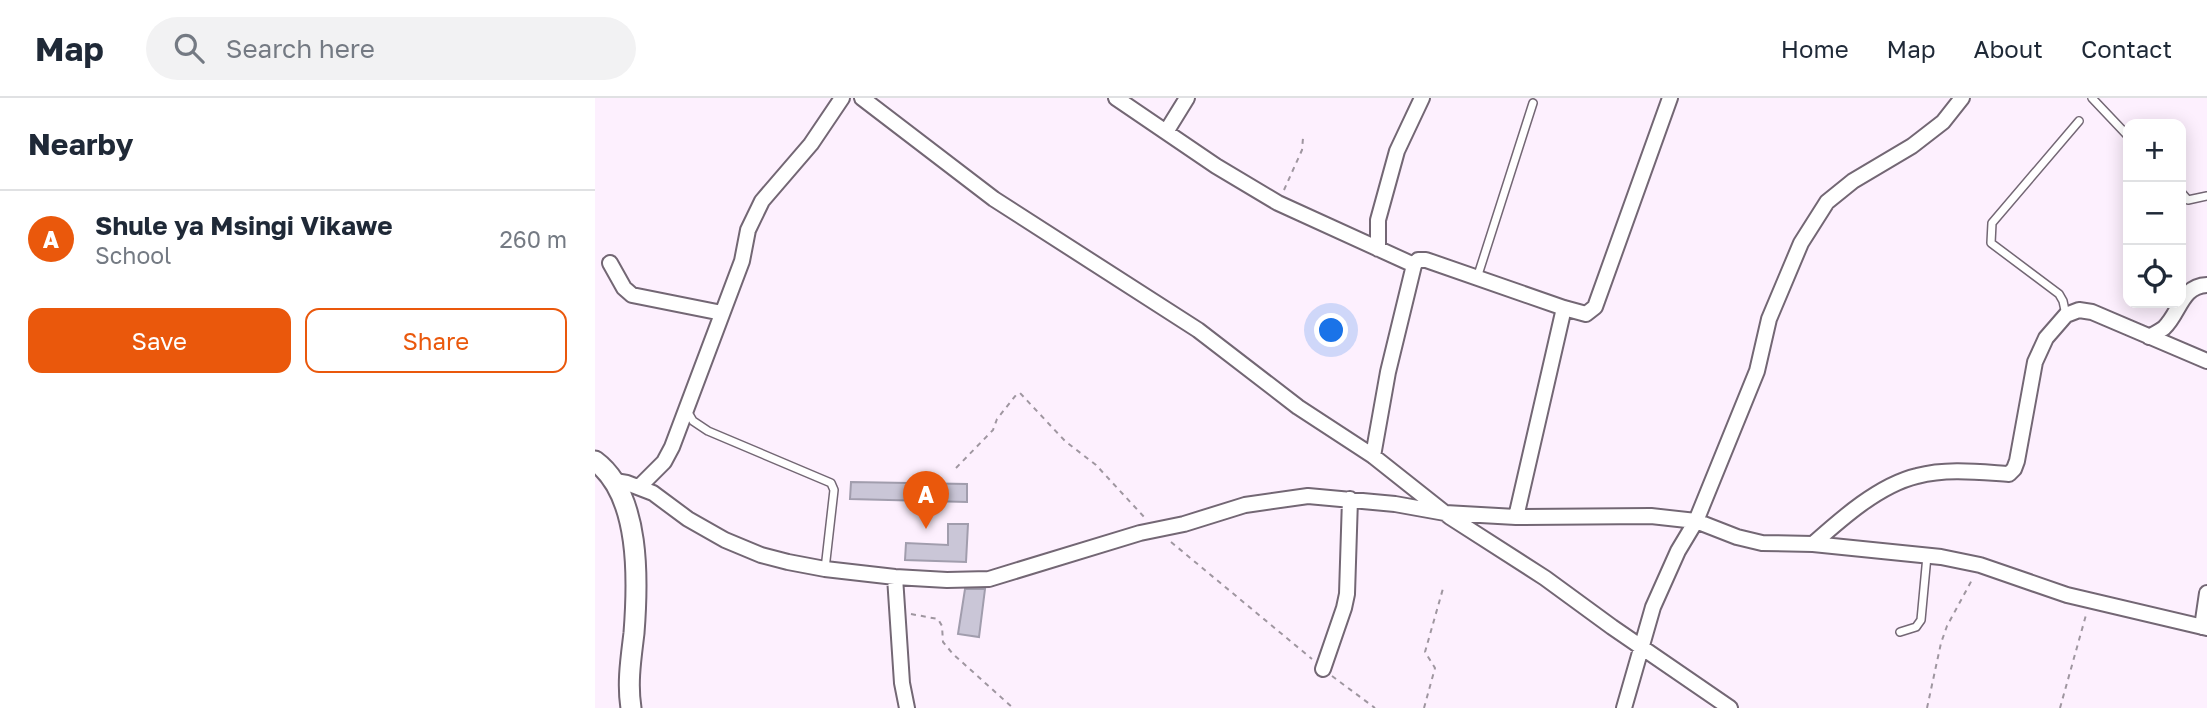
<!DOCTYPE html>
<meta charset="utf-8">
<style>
:root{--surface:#fff;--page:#f2f2f3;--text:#1f2937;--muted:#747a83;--line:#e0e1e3;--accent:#ea580c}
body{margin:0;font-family:"Golos Text",sans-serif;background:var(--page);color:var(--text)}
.controls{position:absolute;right:21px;top:21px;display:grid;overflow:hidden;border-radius:14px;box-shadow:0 4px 18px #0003}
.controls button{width:63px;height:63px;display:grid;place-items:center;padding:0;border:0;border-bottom:2px solid var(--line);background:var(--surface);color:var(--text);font:35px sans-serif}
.you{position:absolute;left:737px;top:233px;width:24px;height:24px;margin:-18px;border:5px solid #fff;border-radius:50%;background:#1a73e8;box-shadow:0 0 0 10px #1a73e833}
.badge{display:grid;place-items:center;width:46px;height:46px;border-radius:50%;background:var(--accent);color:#fff;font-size:23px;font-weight:700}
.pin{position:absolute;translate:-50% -58px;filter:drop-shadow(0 2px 4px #0008)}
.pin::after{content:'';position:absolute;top:37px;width:24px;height:21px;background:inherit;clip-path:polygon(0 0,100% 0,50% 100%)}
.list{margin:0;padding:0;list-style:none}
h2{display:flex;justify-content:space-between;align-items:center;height:91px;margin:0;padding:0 28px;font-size:30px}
h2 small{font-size:23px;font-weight:400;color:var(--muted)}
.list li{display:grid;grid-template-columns:46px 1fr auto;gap:21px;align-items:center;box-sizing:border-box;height:98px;padding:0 28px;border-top:2px solid var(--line)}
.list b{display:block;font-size:26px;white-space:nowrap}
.list p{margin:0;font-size:23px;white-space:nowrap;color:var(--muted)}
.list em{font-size:23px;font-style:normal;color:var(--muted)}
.actions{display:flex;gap:14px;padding:21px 28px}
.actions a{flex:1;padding:16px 0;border:2px solid var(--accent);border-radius:14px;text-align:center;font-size:24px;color:var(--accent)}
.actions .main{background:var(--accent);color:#fff}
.icon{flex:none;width:38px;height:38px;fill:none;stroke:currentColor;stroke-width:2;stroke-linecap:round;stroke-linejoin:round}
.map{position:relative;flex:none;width:1612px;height:610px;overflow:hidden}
header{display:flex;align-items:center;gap:42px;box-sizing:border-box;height:98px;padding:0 35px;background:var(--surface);border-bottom:2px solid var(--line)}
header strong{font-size:33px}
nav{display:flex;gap:38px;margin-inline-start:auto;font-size:24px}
.search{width:490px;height:63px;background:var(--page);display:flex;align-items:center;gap:18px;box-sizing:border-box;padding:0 24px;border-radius:38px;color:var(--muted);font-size:26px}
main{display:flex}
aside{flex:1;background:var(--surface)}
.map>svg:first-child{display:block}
</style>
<header>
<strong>Map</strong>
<div class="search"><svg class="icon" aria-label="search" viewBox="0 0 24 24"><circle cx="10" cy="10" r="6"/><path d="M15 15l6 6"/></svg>Search here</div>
<nav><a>Home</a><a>Map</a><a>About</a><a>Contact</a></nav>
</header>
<main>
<aside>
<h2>Nearby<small></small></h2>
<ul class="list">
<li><span class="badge">A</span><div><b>Shule ya Msingi Vikawe</b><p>School</p></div><em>260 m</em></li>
</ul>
<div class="actions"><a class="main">Save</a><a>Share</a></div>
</aside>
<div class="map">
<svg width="1612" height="610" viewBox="0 0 1612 610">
<rect width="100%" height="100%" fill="#fdf0fe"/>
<path fill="#cac6d7" stroke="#a19dad" stroke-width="2" d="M256,384L372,386V404L255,401Z
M353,426H373L371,464L310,462L311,445L353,447Z
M370,491H390L384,539L363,536Z"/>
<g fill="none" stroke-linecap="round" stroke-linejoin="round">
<g stroke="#736774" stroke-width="10">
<path id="lane" d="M1497,0L1533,38
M1586,94L1593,102L1612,98
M882,180L938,5
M1471,217L1468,203L1464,196L1396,145L1397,125L1484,23
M91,311L98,323L113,333L236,385L239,392L230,471
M1305,534L1321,529L1326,522L1332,458"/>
</g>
<g stroke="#736774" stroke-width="18">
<path id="street" d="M267,0L399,101L603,232L703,309L778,358L855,419L950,480L1017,529L1135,610
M521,0L621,68L683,105L819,167
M571,34L592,0
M783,151V122L802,53L827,0
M15,165L29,190L37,197L127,215
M1554,239C1559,236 1565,233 1569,230C1585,215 1586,188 1612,187
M778,358L793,274L819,167L823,162H831L969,210L991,216L1000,209L1075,0
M20,383L32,385L58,395L93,421L130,442L166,457L193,464L230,471L300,479L352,482L394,481L545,435L589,426L650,407L713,398L800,406L850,415L921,419L1056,418L1101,423L1142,439L1167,445L1218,446L1346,459L1385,467L1472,497L1612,530
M44,389L69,364L77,349L147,163L153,132L167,103L216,46L247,0
M921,419L969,210
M1218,446C1246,421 1284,387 1322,378C1352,370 1384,374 1414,376L1419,371L1422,363L1440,264L1451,240L1471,217L1484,212L1497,214L1612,263
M300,479L307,585L312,610
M1607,529L1612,495
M728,571L749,510L752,496L755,401
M1029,610L1058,509L1083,453L1101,423L1162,273L1174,221L1206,145L1232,104L1258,83L1317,48L1348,24L1367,0"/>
</g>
<g stroke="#736774" stroke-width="23">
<path id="secondary" d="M0,363C46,397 43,483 39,535C36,560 32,585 36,610"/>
</g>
<path stroke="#9f96a0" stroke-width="2" stroke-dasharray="5 5" stroke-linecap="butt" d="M689,92L707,52L708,40
M361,370L398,332L402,321L421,297L425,295L470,343L501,367L551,421
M576,444L717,561
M316,516L343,521L347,528L348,544L358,556L418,610
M737,578L780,610
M829,610L840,570L830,554L849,487
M1332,610L1346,545L1352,528L1378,480
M1465,610L1491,517"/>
<use href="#lane" stroke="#fff" stroke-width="7"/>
<use href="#street" stroke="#fff" stroke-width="14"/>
<use href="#secondary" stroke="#fff" stroke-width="19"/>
</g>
</svg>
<div class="controls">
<button>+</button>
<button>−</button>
<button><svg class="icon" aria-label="locate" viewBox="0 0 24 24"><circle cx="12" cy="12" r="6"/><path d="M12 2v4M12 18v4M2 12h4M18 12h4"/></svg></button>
</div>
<div class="you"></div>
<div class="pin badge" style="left:331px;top:431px">A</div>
</div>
</main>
